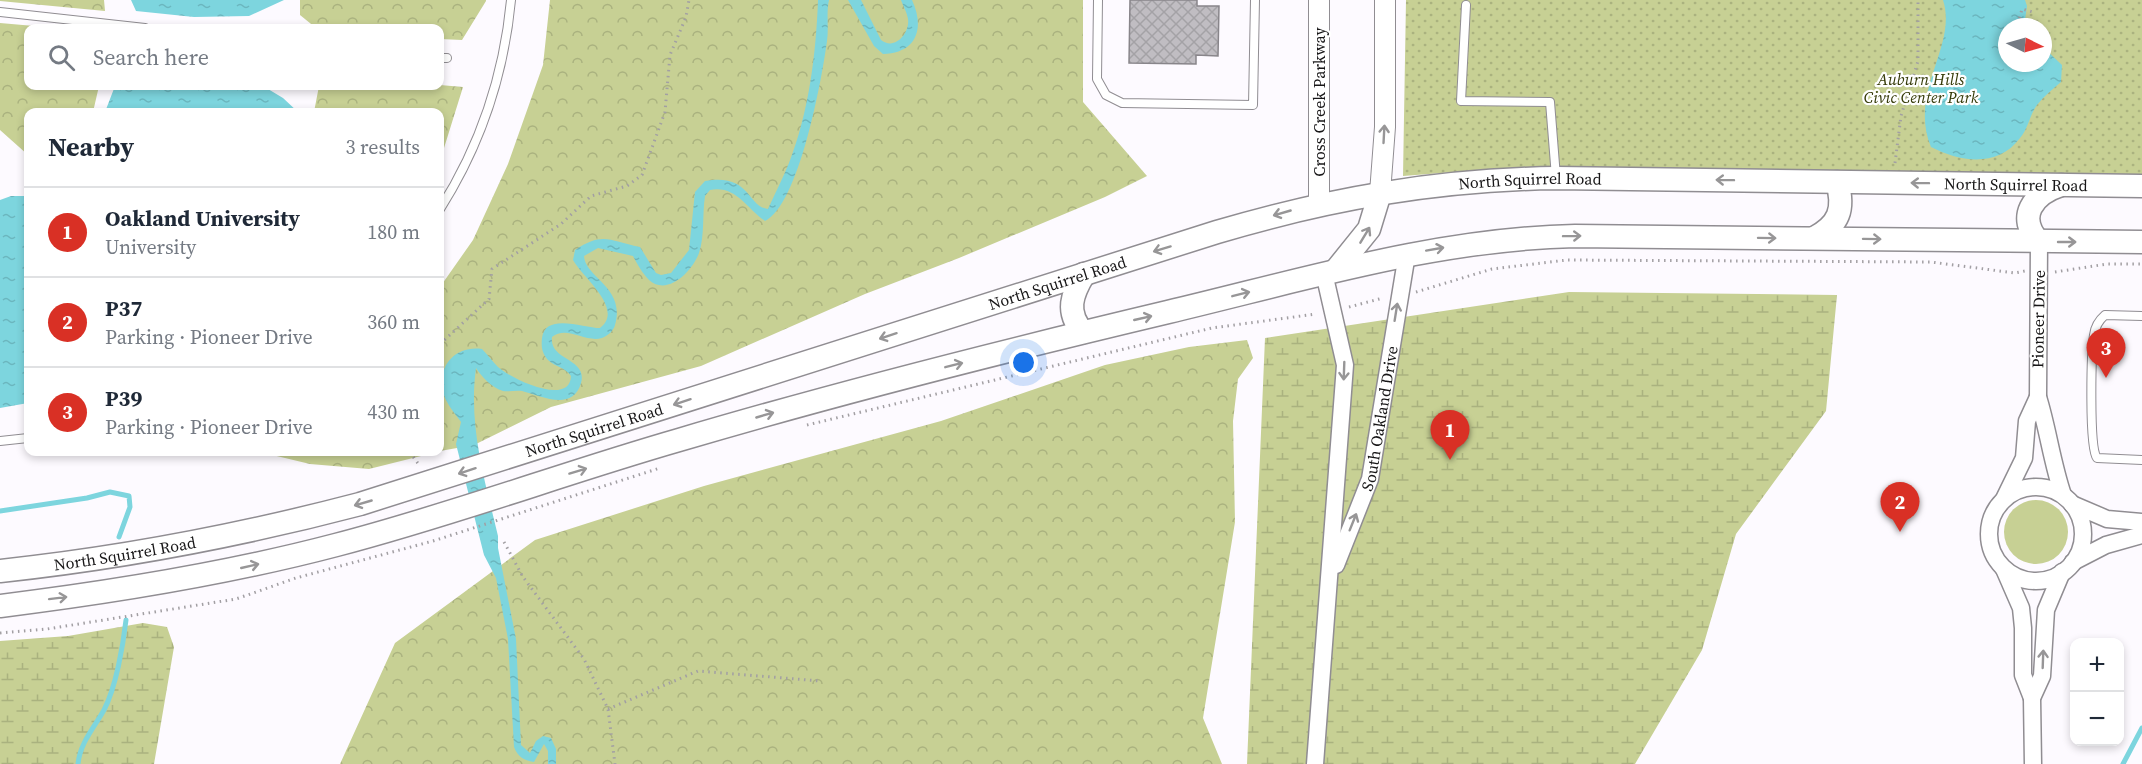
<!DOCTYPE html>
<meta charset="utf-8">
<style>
:root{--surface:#fff;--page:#f2f2f3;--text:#1f2937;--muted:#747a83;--line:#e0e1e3;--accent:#d93025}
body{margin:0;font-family:"Source Serif 4",serif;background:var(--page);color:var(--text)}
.controls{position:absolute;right:18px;bottom:18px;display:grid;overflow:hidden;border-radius:12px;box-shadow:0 3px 9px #0003}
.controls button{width:54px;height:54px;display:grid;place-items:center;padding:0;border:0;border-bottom:2px solid var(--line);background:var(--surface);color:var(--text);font:30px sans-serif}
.compass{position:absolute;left:1998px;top:18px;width:54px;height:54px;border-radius:50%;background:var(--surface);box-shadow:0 3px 9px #0003;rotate:95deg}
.you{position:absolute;left:1024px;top:363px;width:21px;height:21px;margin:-15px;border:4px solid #fff;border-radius:50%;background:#1a73e8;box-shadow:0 0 0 9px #1a73e833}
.badge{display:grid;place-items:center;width:39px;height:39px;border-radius:50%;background:var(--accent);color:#fff;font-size:20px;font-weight:700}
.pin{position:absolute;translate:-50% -50px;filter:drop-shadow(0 2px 3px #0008)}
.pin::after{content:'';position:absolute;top:32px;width:21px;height:18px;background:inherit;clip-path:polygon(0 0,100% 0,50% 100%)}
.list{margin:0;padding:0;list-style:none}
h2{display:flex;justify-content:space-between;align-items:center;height:78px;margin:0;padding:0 24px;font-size:26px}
h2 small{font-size:20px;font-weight:400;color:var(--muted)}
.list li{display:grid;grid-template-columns:39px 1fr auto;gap:18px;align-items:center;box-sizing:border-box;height:90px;padding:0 24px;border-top:2px solid var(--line)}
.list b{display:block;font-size:22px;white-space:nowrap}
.list p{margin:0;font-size:20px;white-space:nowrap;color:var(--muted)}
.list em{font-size:20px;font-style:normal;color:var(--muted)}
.icon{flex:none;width:33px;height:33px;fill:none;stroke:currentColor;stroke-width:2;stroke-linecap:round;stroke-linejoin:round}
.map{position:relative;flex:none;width:2142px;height:764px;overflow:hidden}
.search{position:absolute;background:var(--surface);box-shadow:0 3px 9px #0003;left:24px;top:24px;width:420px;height:66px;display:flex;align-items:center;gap:15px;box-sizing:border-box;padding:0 21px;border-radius:12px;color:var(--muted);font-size:22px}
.panel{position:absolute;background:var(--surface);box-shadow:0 3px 9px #0003;left:24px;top:108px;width:420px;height:348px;border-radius:12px}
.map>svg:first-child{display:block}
</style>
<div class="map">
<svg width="2142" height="764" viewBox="0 0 2142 764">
<defs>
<pattern id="forest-crowns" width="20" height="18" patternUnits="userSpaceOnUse" patternTransform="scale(1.5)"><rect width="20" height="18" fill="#c7d094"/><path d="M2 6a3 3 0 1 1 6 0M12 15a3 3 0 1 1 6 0" fill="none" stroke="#aab27f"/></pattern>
<pattern id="wetland-marsh" width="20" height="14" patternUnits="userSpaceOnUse" patternTransform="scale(1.5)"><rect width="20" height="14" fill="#c7d094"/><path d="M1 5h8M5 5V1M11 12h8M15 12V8" fill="none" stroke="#aab27f"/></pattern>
<pattern id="park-dots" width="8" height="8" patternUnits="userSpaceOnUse" patternTransform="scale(1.5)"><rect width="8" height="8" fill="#c7d094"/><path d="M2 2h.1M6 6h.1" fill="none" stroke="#aab27f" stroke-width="1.8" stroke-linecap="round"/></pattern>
<pattern id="water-ripples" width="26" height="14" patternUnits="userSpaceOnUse" patternTransform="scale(1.5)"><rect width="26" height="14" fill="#7dd5de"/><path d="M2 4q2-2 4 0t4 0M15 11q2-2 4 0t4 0" fill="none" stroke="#6bb6be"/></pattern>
<pattern id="building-cross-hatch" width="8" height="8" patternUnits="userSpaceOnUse" patternTransform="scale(1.5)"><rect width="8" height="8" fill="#c0bdc2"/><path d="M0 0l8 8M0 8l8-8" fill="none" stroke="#a4a2a6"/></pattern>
</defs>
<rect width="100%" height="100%" fill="#fdfaff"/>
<path fill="#c7d094" d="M2004 532a32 32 0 1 1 64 0a32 32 0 1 1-64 0Z"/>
<path fill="url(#forest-crowns)" d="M0,0H104L105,11L0,1Z
M300,0H486V1L462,40L440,39V28H316L300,15Z
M550,0H1083V102L1147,176L1105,197L959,258L865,294L701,366L551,407L474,445L440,451V287L473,240L508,164L543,65Z
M0,23L57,28H28V86H99L93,112H28V155L0,130Z
M440,85L463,87L444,148L440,156V112H314L319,86Z
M1247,340L1253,358L1238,379L1233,421L1235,522L1203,718L1222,764H340L395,643L535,540L704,486L941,421L1105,365L1189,347Z
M260,452H437L369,469L310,464Z"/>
<path fill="url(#wetland-marsh)" d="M1569,292L1837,295L1826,411L1736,534L1702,650L1635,764H1247L1265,338Z
M143,623L167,627L174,647L154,764H0V641L68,636Z"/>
<path fill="url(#park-dots)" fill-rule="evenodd" d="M1406,0H2142V179L1549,169L1480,170L1403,176ZM2007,27H2043V63H2007Z"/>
<path fill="url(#water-ripples)" d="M131,0H284L249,16L194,17L136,11Z
M818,0H829C826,13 829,28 827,41C822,79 799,205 765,221C746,208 736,185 710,190L705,196C702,215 705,235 699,253C693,270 668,297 649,280C643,274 637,264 633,256L598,248L584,256C585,278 626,287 615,325C614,330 608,336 602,338C585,343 567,325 552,337C549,361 588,358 581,383C573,412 541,396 522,391C516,390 509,392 503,391C492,388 481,376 476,368C468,426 485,481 498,536V548L516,639L521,745L530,753L536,741L543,736L551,738L556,749V764H548V751L544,744L534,762C523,760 518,757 514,747L508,639L496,578L484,555L456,444L461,422C456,415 449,407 445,398C434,370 453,345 482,349C488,355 493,362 498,367C511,379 570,407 571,376C565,367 555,367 548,360C542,353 541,347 542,338C545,312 584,328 600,328C625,309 582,277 573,260L575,250C603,231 610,241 640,247L656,273L661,275L671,273L689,250L695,192L705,181C751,173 747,207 768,209C775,193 783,178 789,163C809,112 816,54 818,0Z
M848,0H861L881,40C895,51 910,33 908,19C907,12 903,6 901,0H912C925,28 917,53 883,54L874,46Z
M1943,0H2025L2027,6L2024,27H2007V63H2043V47L2062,65L2061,82C2053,89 2044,96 2037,105C2030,114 2028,129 2020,138C1998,168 1960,162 1931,147C1908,92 1958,46 1943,0Z
M115,86H263L283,98L298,112H105Z
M11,196H28V403L0,408V200Z"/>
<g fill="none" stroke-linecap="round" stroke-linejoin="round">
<path stroke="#7dd5de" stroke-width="5" d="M0,511L87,498L110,492L129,496L130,507L119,537
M78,764C80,743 94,728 104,710C116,687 123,646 126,620
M2123,764L2142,728"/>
</g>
<path fill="url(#building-cross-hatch)" stroke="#88858a" stroke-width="1.5" d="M1130,0H1197V6H1219L1218,56L1196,55V64L1129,63Z"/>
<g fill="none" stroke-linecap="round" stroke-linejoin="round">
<g stroke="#908d92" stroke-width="10">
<path id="service" d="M1098,0L1097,79L1106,95L1122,103L1253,105L1255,0
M1466,5L1461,101L1550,102L1556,177
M0,12L145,28
M440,58H447
M440,209C480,146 504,74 511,0
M2142,316L2105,315C2098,321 2095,327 2094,335C2091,353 2089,448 2097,458L2142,460
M0,441L28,438"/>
</g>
<g stroke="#908d92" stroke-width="19">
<g id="minor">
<path d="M2039,242L2038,397C2048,429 2052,463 2063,495"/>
<circle cx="2036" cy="534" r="47"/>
<path d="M2005,497L2024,458L2027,421L2038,397"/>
<path d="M2072,504L2107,519L2142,522"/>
<path d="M2073,562L2106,545L2142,535"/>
<path id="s1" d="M1336,565L1370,479L1407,254"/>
<path d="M2004,569L2021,608L2023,628V675L2032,698"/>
<path d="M1315,764L1345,365L1324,273"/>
<path d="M2033,764L2032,698L2042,676L2046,610L2062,572"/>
</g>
</g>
<g stroke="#908d92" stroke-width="22">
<path id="tertiary" d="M1380,193L1385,127V0
M1319,204V0"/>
</g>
<g stroke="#908d92" stroke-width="25">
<g id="secondary">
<path d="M1814,238C1839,225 1845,209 1837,182"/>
<path d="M2039,242C2016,217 2033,194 2061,185"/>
<path d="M1336,270L1369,229L1380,193"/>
<path d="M1083,332C1065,312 1072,294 1084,274"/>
<path id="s2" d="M0,571C122,558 242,535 360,504L1217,232C1332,198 1436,180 1556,178L2142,186"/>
<path d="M0,606C113,592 226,574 336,545C452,515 564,473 679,440C841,392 1004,351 1168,312C1303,280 1436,239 1575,236L2142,242"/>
</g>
</g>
<path stroke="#a29fa3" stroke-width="3" stroke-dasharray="1.5 4.5" stroke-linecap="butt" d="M2018,24L2022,9L2033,12
M1895,163L1901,116L1918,61V0
M2055,272L2107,264H2142
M1416,292L1492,269L1567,260L1931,262L2015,273L2025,271
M1349,307L1383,298
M440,344L489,299L492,269L561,224L591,196L627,186L642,175L665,112L670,55L686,17L689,0
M807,425L1212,328L1316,314
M403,452L411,454L420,466
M504,542L523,577L584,659L608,709L615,764
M0,633L47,629L236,599L296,578L433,541L660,468
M608,709L698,671L820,681"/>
<use href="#service" stroke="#fff" stroke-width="8"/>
<use href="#minor" stroke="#fff" stroke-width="16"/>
<use href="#tertiary" stroke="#fff" stroke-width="20"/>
<use href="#secondary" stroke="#fff" stroke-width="22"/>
</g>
<defs><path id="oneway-shaft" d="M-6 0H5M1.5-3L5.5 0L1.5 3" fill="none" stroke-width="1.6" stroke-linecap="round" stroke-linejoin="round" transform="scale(1.5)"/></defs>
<g stroke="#979697">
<use href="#oneway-shaft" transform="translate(1384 134) rotate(-87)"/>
<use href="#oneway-shaft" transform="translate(1725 180) rotate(-179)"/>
<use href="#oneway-shaft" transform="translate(1920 183) rotate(-179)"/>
<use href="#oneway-shaft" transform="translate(1282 213) rotate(164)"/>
<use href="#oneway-shaft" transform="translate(1365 235) rotate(-59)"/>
<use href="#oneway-shaft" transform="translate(1572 236) rotate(-1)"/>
<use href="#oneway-shaft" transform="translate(1767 238) rotate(1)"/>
<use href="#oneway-shaft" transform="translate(1872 239) rotate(1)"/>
<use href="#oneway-shaft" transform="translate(2067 242)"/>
<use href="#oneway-shaft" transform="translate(1162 249) rotate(163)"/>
<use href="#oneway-shaft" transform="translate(1435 249) rotate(-10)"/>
<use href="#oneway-shaft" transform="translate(1241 294) rotate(-14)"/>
<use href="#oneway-shaft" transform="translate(1396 312) rotate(-81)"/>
<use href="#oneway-shaft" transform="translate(1143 318) rotate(-13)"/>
<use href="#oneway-shaft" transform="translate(888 336) rotate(162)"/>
<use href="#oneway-shaft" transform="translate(954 365) rotate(-14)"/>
<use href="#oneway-shaft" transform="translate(1344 371) rotate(92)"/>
<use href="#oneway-shaft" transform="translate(682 402) rotate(162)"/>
<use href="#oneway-shaft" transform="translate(765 415) rotate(-16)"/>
<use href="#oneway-shaft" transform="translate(467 471) rotate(162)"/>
<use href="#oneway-shaft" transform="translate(578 471) rotate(-17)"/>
<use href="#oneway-shaft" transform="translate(363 503) rotate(164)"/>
<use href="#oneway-shaft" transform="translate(1353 522) rotate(-68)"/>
<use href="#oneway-shaft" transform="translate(250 566) rotate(-13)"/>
<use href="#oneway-shaft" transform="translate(58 598) rotate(-7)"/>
<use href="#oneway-shaft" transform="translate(2043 659) rotate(-88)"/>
</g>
<g text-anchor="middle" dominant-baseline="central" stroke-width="4.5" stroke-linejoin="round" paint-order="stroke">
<g font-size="16" font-style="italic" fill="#363b09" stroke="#fff">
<text x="1921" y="79">Auburn Hills<tspan x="1921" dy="18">Civic Center Park</tspan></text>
</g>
<g font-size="16" fill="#171617" stroke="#fff">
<text transform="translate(1319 102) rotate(-90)">Cross Creek Parkway</text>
<text stroke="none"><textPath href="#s2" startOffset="1584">North Squirrel Road</textPath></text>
<text stroke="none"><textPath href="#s2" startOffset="2070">North Squirrel Road</textPath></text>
<text stroke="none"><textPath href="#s2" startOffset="1098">North Squirrel Road</textPath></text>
<text transform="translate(2038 319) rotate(-89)">Pioneer Drive</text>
<text stroke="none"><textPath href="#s1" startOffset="154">South Oakland Drive</textPath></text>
<text stroke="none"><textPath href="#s2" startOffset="612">North Squirrel Road</textPath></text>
<text stroke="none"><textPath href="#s2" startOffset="126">North Squirrel Road</textPath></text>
</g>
</g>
</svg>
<div class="controls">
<button>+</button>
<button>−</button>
</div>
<svg class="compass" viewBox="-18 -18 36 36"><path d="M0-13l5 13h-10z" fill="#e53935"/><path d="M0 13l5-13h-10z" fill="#747a83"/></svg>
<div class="you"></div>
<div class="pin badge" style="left:1450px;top:460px">1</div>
<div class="pin badge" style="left:1900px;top:532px">2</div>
<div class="pin badge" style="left:2106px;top:378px">3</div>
<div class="search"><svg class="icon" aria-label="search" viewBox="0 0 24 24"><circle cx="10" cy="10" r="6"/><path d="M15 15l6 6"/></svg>Search here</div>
<section class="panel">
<h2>Nearby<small>3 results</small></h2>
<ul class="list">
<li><span class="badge">1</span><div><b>Oakland University</b><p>University</p></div><em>180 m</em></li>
<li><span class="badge">2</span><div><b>P37</b><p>Parking · Pioneer Drive</p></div><em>360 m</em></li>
<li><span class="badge">3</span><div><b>P39</b><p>Parking · Pioneer Drive</p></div><em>430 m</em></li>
</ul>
</section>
</div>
